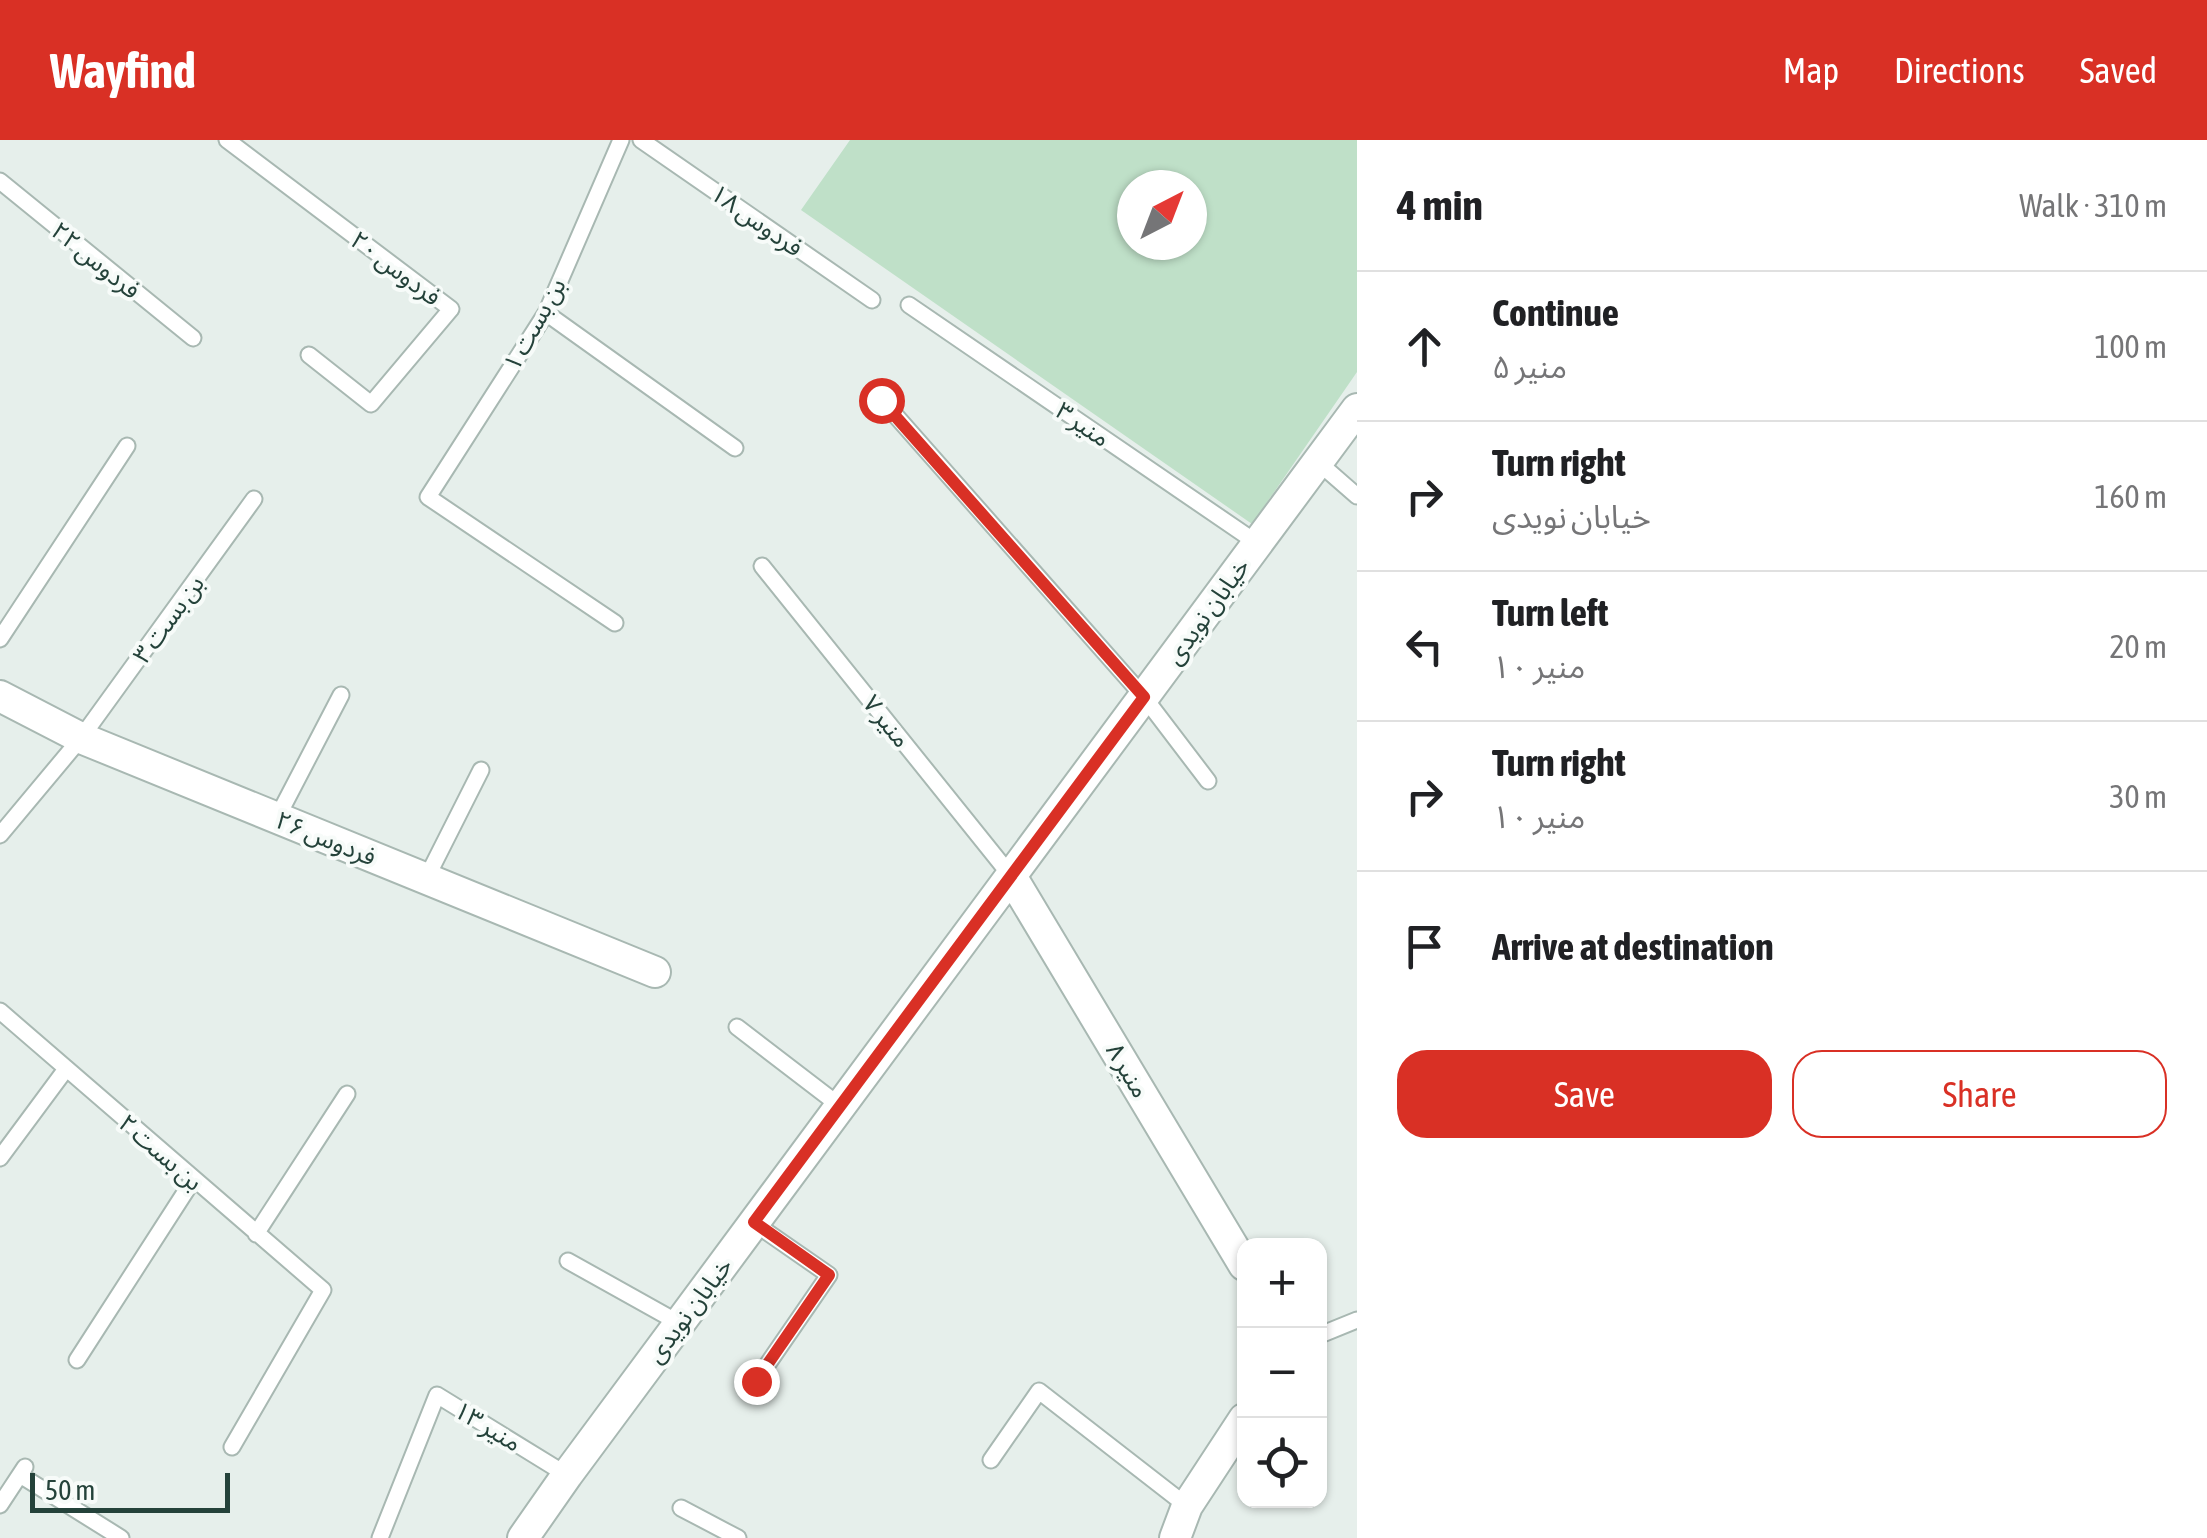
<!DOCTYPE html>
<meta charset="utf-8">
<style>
:root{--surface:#fff;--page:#f6f6f6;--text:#202124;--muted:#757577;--line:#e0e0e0;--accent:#d93025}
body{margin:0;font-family:"Asap Condensed","Noto Sans Arabic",sans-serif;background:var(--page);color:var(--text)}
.controls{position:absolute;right:30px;bottom:30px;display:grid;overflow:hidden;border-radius:20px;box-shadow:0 2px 8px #0004}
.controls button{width:90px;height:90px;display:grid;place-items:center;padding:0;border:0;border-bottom:2px solid var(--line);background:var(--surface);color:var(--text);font:50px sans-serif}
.compass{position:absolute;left:1117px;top:30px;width:90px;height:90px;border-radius:50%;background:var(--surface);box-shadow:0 2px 8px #0004;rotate:42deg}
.scale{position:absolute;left:30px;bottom:25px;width:200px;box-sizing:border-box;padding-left:10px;border:5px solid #24423a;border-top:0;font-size:28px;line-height:35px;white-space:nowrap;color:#24423a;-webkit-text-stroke:8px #f7fbf9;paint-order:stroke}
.stop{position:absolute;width:30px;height:30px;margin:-22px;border:8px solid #d93025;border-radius:50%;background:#fff}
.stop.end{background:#d93025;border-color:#fff;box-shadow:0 2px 10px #0008}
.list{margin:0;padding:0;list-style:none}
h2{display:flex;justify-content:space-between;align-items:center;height:130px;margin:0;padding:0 40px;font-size:42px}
h2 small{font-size:32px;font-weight:400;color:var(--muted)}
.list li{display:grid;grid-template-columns:65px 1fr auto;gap:30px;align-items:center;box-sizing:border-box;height:150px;padding:0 40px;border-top:2px solid var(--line)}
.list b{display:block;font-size:38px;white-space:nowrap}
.list p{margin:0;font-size:32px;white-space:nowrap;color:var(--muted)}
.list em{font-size:32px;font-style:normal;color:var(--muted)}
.actions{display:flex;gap:20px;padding:30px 40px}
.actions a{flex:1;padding:22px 0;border:2px solid var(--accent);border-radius:30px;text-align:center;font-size:35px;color:var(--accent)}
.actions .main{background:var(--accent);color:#fff}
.icon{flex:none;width:55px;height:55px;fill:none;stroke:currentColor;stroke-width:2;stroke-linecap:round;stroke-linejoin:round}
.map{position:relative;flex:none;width:1357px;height:1398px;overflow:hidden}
header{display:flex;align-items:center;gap:60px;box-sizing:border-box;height:140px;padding:0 50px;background:var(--accent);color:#fff}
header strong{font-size:48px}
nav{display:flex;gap:55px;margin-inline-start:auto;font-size:35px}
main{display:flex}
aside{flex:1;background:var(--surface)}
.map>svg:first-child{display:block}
</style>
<header>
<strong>Wayfind</strong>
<nav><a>Map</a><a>Directions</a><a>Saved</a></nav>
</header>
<main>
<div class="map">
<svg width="1357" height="1398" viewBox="0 0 1357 1398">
<rect width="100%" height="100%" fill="#e6efeb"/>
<path fill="#bfe0c8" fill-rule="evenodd" d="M850,0H1357V232L1252,384L801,70ZM1132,45H1192V105H1132Z"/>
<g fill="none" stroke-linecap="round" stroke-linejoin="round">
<g stroke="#a8b8b2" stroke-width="19">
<path id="service" d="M227,0L451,169L371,264L309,215
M641,0L872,160
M0,41L193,198
M909,165L1257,403
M546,173L735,308
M881,259L1144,557L1208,641
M1318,322L1357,356
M762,426L1011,736
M615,483L428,357L546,173L621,0
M0,499L127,306
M277,678L341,555
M0,695L81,598L254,359
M426,739L481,630
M0,871L323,1150L232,1307
M737,887L840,966
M0,1018L66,929
M754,1083L829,1135L756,1241
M256,1094L347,954
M568,1121L679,1183
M1320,1195L1357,1180
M77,1220L193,1040
M991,1320L1039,1251L1187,1366
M20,1335L121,1398
M0,1365L25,1327
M681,1368L738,1398
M380,1398L437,1255L567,1335"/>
</g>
<g stroke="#a8b8b2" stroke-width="34">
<path id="minor" d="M0,556L81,598L655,832
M1011,736L1244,1125
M523,1398L567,1335L1357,269
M1175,1398L1187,1366L1244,1279"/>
</g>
<use href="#service" stroke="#fff" stroke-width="15"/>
<use href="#minor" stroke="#fff" stroke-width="30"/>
</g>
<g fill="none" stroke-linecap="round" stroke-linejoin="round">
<path stroke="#d93025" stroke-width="12" d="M756,1241L829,1135L754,1082L1144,557L881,260"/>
</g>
<g text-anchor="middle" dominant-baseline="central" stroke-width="8" stroke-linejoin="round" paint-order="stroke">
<g font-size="25" fill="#24423a" stroke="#f7fbf9">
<text transform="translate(757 80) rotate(35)">فردوس ۱۸</text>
<text transform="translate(96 120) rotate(39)">فردوس ۲۲</text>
<text transform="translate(396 128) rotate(37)">فردوس ۲۰</text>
<text transform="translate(534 184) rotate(-61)">بن بست ۱</text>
<text transform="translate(1083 284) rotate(34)">منیر ۳</text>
<text transform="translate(1207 471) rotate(-54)">خیابان نویدی</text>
<text transform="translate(168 479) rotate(-54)">بن بست ۳</text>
<text transform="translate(887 581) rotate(51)">منیر ۷</text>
<text transform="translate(326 698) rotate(22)">فردوس ۲۶</text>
<text transform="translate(1128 930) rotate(59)">منیر ۸</text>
<text transform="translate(161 1012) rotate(41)">بن بست ۲</text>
<text transform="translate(689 1170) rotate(-53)">خیابان نویدی</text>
<text transform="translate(488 1286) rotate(31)">منیر ۱۳</text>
</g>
</g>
</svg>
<div class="controls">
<button>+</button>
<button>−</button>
<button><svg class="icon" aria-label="locate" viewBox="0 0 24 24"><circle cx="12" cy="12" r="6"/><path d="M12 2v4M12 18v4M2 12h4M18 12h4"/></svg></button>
</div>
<svg class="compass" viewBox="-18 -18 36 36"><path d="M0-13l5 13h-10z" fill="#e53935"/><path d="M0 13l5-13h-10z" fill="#757577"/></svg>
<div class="scale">50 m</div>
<div class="stop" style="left:881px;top:260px"></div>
<div class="stop end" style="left:756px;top:1241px"></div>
</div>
<aside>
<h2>4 min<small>Walk · 310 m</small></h2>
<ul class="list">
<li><svg class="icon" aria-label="ahead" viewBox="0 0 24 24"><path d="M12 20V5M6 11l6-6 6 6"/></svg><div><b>Continue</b><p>منیر ۵</p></div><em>100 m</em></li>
<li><svg class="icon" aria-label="right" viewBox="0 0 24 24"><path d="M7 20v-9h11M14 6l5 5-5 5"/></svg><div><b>Turn right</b><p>خیابان نویدی</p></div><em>160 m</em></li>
<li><svg class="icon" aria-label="left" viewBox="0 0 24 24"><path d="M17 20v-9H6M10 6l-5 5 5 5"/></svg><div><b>Turn left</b><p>منیر ۱۰</p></div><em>20 m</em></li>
<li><svg class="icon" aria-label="right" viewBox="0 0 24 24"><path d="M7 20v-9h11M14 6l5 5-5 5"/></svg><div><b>Turn right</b><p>منیر ۱۰</p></div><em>30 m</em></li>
<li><svg class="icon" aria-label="arrive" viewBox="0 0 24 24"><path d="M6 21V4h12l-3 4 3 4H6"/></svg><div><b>Arrive at destination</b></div></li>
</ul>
<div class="actions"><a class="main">Save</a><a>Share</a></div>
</aside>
</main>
